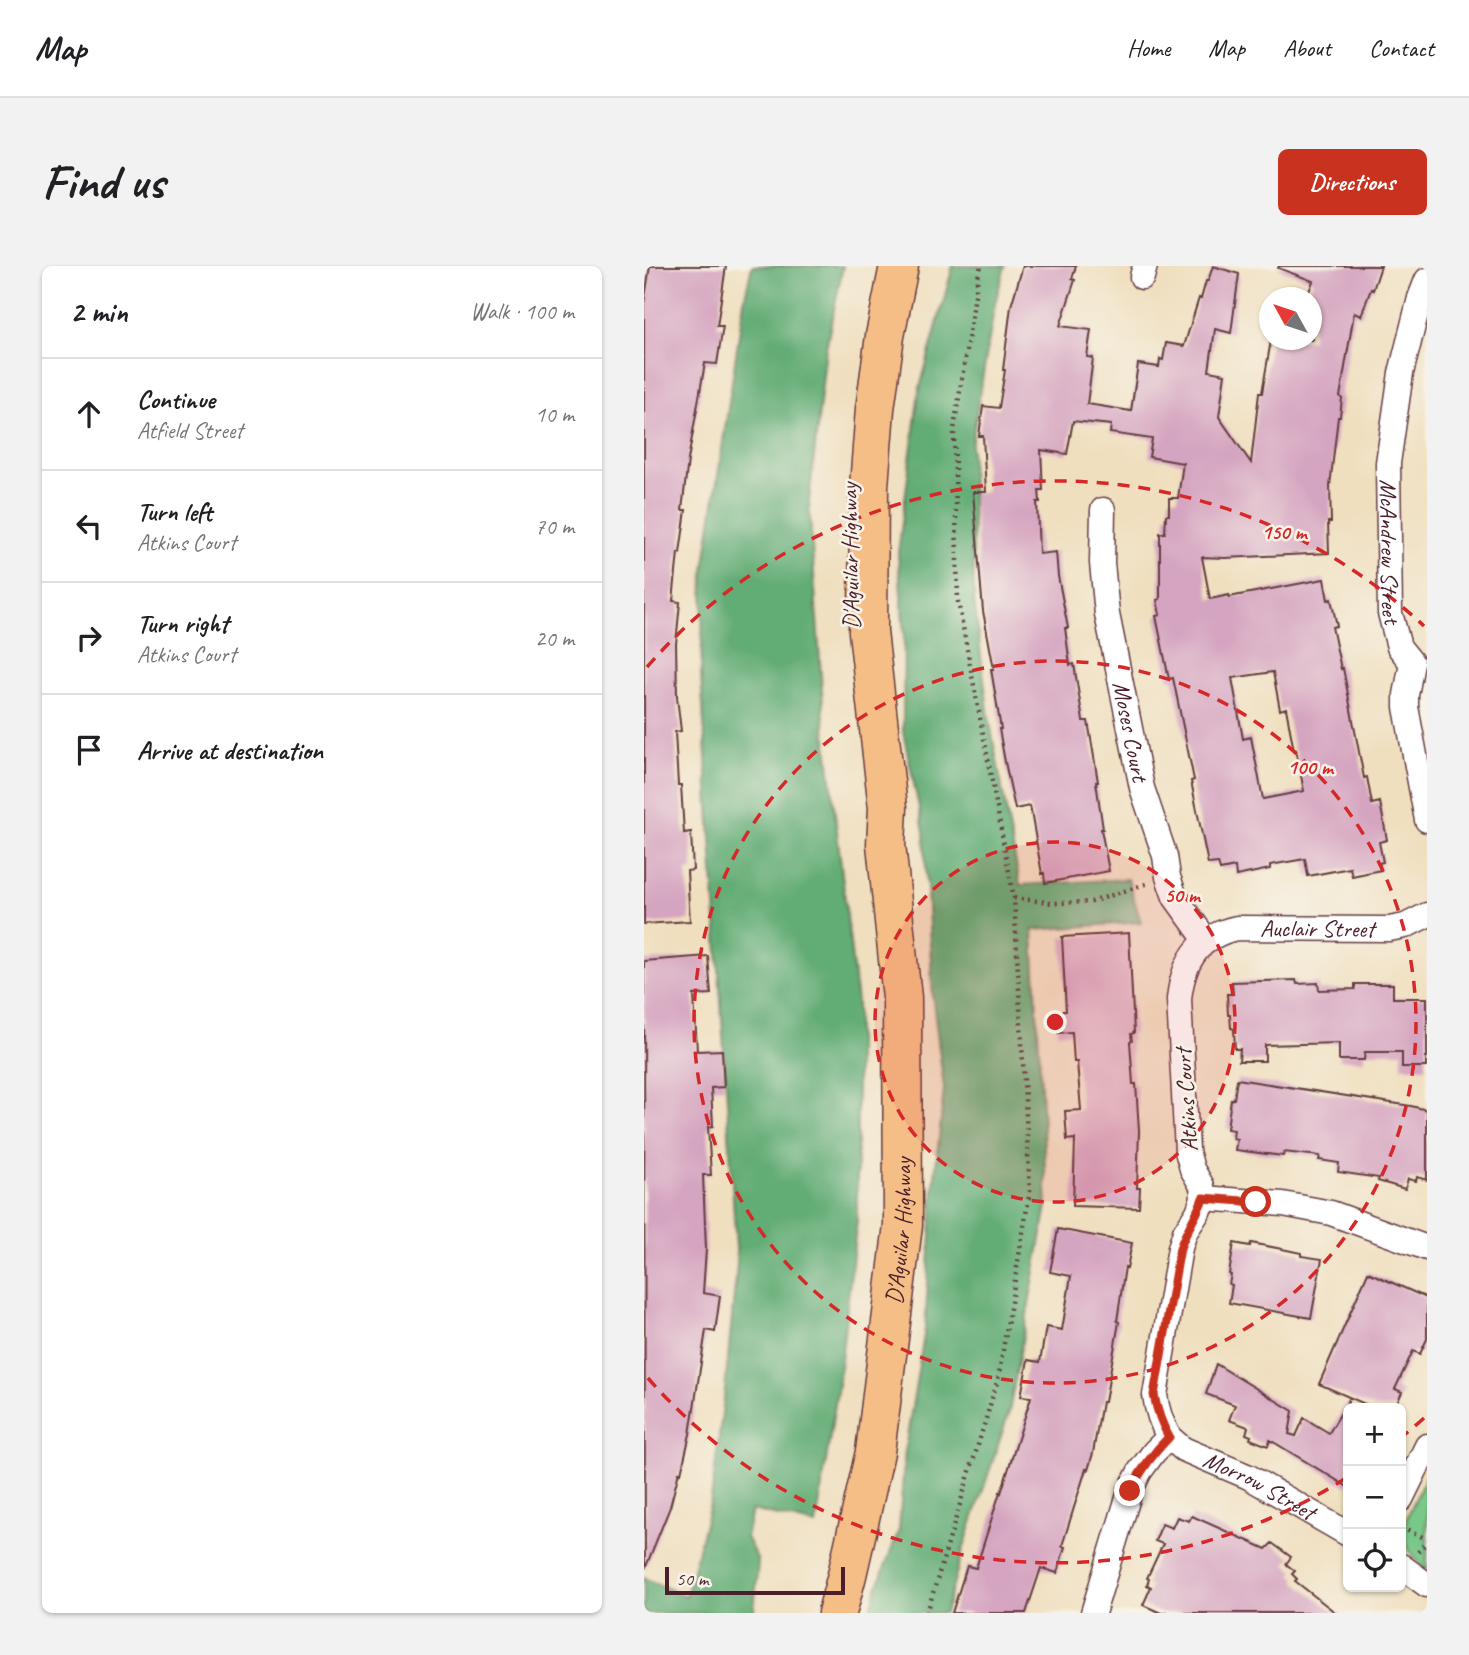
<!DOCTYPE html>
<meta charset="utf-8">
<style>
:root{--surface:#fff;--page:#f2f2f2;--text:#202124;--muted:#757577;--line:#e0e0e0;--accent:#c8321e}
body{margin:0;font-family:Caveat,sans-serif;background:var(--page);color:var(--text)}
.controls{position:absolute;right:21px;bottom:21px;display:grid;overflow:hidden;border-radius:10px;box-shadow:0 2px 5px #0004}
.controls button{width:63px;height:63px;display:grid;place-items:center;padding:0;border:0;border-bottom:2px solid var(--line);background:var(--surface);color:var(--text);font:35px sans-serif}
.compass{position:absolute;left:615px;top:21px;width:63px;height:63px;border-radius:50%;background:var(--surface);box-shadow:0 2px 5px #0004;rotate:310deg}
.scale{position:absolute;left:21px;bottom:18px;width:180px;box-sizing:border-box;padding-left:7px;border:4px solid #4a1f2b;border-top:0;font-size:19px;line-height:24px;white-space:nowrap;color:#4a1f2b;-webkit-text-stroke:5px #f7f3e8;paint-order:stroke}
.stop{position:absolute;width:21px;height:21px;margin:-16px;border:5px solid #c8321e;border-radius:50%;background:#fff}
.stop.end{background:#c8321e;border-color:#fff;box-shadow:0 2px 7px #0008}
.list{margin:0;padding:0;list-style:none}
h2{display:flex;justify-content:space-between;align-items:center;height:91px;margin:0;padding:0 28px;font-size:30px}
h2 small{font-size:23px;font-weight:400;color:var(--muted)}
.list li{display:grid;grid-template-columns:46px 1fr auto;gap:21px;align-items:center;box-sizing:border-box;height:112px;padding:0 28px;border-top:2px solid var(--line)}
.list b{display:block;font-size:26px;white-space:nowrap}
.list p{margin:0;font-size:23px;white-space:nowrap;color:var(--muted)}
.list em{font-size:23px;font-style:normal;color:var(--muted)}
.icon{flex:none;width:38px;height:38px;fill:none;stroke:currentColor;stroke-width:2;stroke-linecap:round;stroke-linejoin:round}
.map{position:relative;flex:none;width:783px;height:1347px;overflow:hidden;border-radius:10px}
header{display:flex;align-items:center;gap:42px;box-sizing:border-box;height:98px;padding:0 35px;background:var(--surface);border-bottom:2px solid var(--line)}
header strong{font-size:33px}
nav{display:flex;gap:38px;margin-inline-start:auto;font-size:24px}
.intro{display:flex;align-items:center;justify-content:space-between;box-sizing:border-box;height:168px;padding:0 42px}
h1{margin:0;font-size:49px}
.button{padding:18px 32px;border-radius:10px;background:var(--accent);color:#fff;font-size:24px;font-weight:700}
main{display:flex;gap:42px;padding:0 42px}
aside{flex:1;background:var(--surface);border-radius:10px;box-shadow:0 2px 5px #0004}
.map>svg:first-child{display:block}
</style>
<header>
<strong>Map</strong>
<nav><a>Home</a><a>Map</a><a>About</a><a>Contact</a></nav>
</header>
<div class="intro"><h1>Find us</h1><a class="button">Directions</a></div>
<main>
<aside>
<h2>2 min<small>Walk · 100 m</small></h2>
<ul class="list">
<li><svg class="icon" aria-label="ahead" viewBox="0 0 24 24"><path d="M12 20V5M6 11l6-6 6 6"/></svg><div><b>Continue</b><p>Atfield Street</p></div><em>10 m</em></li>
<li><svg class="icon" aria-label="left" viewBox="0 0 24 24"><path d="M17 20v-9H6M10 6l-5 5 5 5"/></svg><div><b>Turn left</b><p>Atkins Court</p></div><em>70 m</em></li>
<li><svg class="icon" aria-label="right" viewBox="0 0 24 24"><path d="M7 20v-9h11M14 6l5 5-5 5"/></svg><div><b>Turn right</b><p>Atkins Court</p></div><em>20 m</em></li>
<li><svg class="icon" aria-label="arrive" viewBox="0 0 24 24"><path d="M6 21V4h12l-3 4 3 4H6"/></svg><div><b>Arrive at destination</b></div></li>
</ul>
</aside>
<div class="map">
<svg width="783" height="1347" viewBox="0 0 783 1347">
<rect width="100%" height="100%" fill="#f7f3e8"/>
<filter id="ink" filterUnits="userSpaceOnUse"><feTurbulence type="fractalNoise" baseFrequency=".0143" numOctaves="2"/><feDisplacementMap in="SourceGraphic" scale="14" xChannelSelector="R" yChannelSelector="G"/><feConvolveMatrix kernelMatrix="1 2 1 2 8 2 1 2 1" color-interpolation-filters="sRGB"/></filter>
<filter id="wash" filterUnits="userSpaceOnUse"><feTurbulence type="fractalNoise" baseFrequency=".00686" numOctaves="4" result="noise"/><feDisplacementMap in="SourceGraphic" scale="28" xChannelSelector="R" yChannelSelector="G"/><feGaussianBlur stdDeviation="1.57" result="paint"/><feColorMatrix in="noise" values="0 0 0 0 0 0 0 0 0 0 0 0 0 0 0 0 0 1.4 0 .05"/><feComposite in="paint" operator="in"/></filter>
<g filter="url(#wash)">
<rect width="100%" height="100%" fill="#f0dfbf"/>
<path fill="#78c889" stroke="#61745a" stroke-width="2" d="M783,1209V1304C743,1273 766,1246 783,1209Z"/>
<path fill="#62ac75" stroke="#566650" stroke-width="2" d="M108,0H199L182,82L165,236L180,453L213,737V954L194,1119L172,1259L108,1244L102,1271L114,1295L110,1347H0V1312L42,1330L67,1234L81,1124L93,998L57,409L60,304L100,35Z
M309,0H361L351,37L327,180L330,335L345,452L376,619L484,613L497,656L389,664L403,940L365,1146L319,1284L301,1347H226L232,1324L255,1264L261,1183L281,1063L290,920L300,823L289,735L280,565L259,466L260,369L254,287L275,125Z"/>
<g id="blocks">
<path fill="#d5a4c0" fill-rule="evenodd" d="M6,0H82L73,60H79L73,98L61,97L44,194L38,244H42L36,287H34L29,335L36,336L32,378L33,431L37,465L31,466L34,519H37L40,567L47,566L49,604L43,605L46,655L0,658V37Z
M379,0H432L428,13L431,14L416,60L447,64L443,91L449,92L443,138L487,145L494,98L515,101L516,93L519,94L522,77L540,80L555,32L557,33L562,15H564L569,0L595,8L587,67L571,63L565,105L581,108L575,151L607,197L615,127H618L627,74H668V32L663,31L669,15L634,2L635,0H737L729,24L727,23L717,50L710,47L696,131L698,132L696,151H694L686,220L687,256H684L685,287L581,292L558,291L566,333L585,329V331L680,313L684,334L687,333L693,360L688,361L697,403L699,402L720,512L723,511L728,538L736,536L743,574L735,576L739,596L735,597L737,604L708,610L706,602L664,610L661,593L626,599V603L592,610L591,601L576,604L574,597L564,598L547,515L550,514L529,412L525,413L512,350L516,349L513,334L516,333V267H521L522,249H525V232H534L539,197L505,191L508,173L466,167L467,159L429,155L423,188L397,184L399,224H395L396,236H393L395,288L412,286L414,310L424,362H421L426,399L430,398L439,455H444L450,491L454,516H452L459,563H457L465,605L401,617L400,607L398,608L386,540L371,543L361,496L355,463H357L347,403H350L339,345L329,226H342L339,170H335L339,140L355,142L361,104H359L367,40ZM629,406L636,444L642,442L650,485L652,484L660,525L619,533L607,471L599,473L588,412Z
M485,667L490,767L487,768L488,775L486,776L489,818H492L495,865L493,922H496L495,942L429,940L431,873L423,874L421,845L437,844L433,796H430L428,766L414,767L412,745H422L418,671Z
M64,690L67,728L50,729L53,785L78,784L80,821L67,822L69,860L64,861L67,909H59L62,983L59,1027L76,1030L71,1066L62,1064L46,1168L37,1207L35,1206L26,1241L1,1303L0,695Z
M652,714L653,718L674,717L675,724L711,723V718H749V732H783V791H782V801H758V786H721L720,794H695V777L621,779V795H595L596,783H591L590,763L587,762L586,749H584L583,728H589L588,716Z
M593,813L767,840L783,844V914L773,911L772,915L764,913L761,923L734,915L735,912L694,906L695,897L675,894L676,890L640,886L639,890L591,884L593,873L589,872L590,864L583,863L587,833H590Z
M414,963L488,977L483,1002L481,1001L473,1055L475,1056L461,1136H458L449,1187L444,1204L442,1203L418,1280L421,1281L413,1307L397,1302L382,1347H308L323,1300L332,1302L356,1226L357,1227L387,1131L377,1130L384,1094L396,1096L402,1061L418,1064L427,1010L406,1006Z
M590,977L606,980L607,977L638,983L657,987V990L678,993L667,1052L585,1037L588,1019L585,1018L587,1009L585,1008Z
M724,1006L783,1032V1073L776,1088L769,1085L751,1123L758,1126L751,1142H730L675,1118Z
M572,1098L649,1145L645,1168L652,1170L660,1152L685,1167L704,1135V1221L626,1174L624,1180L606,1173L607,1170L602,1168L604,1161L585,1154L591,1139L562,1128Z
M548,1250L622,1283L628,1277L647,1291L642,1298L651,1305L648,1308L653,1313L651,1315L692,1347H517L499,1339L507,1321L503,1319L505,1313L503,1312L519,1278L511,1275L518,1258L528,1262L533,1251L545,1255Z"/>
</g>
</g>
<g filter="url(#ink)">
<use href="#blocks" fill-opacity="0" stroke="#633c41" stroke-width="2"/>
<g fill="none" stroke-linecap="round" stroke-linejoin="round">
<g stroke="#633c41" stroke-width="27">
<g id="street">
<path d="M498,11L501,0"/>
<path id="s1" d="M783,14L776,32L757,107L744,197L746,347L755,381L768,397L762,429V441L783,554"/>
<path id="s2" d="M459,244L458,297L463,348L498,522L521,590L524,611L531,631L562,674"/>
<path d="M559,932L639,938L687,947L783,982"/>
<path id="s3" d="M525,1171L539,1183L605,1211L704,1268"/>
<path d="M757,1233L783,1180"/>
<path d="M757,1300L783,1319"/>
<path id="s4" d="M449,1347L486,1225L496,1205L510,1186L525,1171C517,1157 513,1145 511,1129L536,982L541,966L554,946L559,932L558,920L548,903L543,885L535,733C539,696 554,670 593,662L745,663L761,660L783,649"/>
</g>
</g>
<g stroke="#633c41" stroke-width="41">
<g id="highway">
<path id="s5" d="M193,1347L203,1309L231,1186L259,959L258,732L242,578L244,542L224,366L225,220L231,143L241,70L255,0"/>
</g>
</g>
<path stroke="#633c41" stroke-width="4.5" stroke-dasharray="2 5" stroke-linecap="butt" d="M370,632L409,637L447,636L502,618
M757,1262L783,1273
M774,1286L783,1276
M283,1347L354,1113L386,925L370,632L314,335L310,163L334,10L337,0"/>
<use href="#street" stroke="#fff" stroke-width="24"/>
<use href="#highway" stroke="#f6be87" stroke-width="38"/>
</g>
</g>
<g fill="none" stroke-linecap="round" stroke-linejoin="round" filter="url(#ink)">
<path stroke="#c8321e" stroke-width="9" d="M486,1225C497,1204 509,1187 525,1171C517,1157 513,1145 510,1129L536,982C542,964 553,950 559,932L612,936"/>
</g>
<circle cx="411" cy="756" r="180" fill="#d62828" fill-opacity=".12"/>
<g fill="none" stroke="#d62828" stroke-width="3.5" stroke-dasharray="12 9">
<circle cx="411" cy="756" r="180"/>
<circle cx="411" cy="756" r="361"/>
<path d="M780 1152A541 541 0 0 1 759 1170M702 1212A541 541 0 0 1 3 1111M3 401A541 541 0 0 1 780 360"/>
</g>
<g text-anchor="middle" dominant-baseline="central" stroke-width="5" stroke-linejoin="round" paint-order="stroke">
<g font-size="24" fill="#4a1f2b" stroke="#f7f3e8">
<text stroke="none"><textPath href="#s1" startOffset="276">McAndrew Street</textPath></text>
<text transform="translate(206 290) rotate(-91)">D'Aguilar Highway</text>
<text stroke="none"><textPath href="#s2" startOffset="224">Moses Court</textPath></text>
<text stroke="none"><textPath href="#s4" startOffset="826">Auclair Street</textPath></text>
<text transform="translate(542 834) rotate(-94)">Atkins Court</text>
<text stroke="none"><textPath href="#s5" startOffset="388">D'Aguilar Highway</textPath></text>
<text stroke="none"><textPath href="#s3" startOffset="103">Morrow Street</textPath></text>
</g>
</g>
<circle cx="411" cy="756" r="10" fill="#d62828" stroke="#f7f3e8" stroke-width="3.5"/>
<g font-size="21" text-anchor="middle" font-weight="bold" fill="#d62828" stroke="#f7f3e8" stroke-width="5" stroke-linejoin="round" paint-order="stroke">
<text x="640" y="273">150 m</text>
<text x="666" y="508">100 m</text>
<text x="538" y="636">50 m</text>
</g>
</svg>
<div class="controls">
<button>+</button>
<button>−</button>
<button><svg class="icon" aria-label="locate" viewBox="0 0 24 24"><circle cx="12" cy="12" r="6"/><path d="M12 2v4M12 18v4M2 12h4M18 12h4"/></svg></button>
</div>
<svg class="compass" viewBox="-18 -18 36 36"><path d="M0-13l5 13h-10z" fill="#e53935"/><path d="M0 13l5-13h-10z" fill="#757577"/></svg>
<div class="scale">50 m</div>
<div class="stop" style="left:612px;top:936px"></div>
<div class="stop end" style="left:486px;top:1225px"></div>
</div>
</main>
